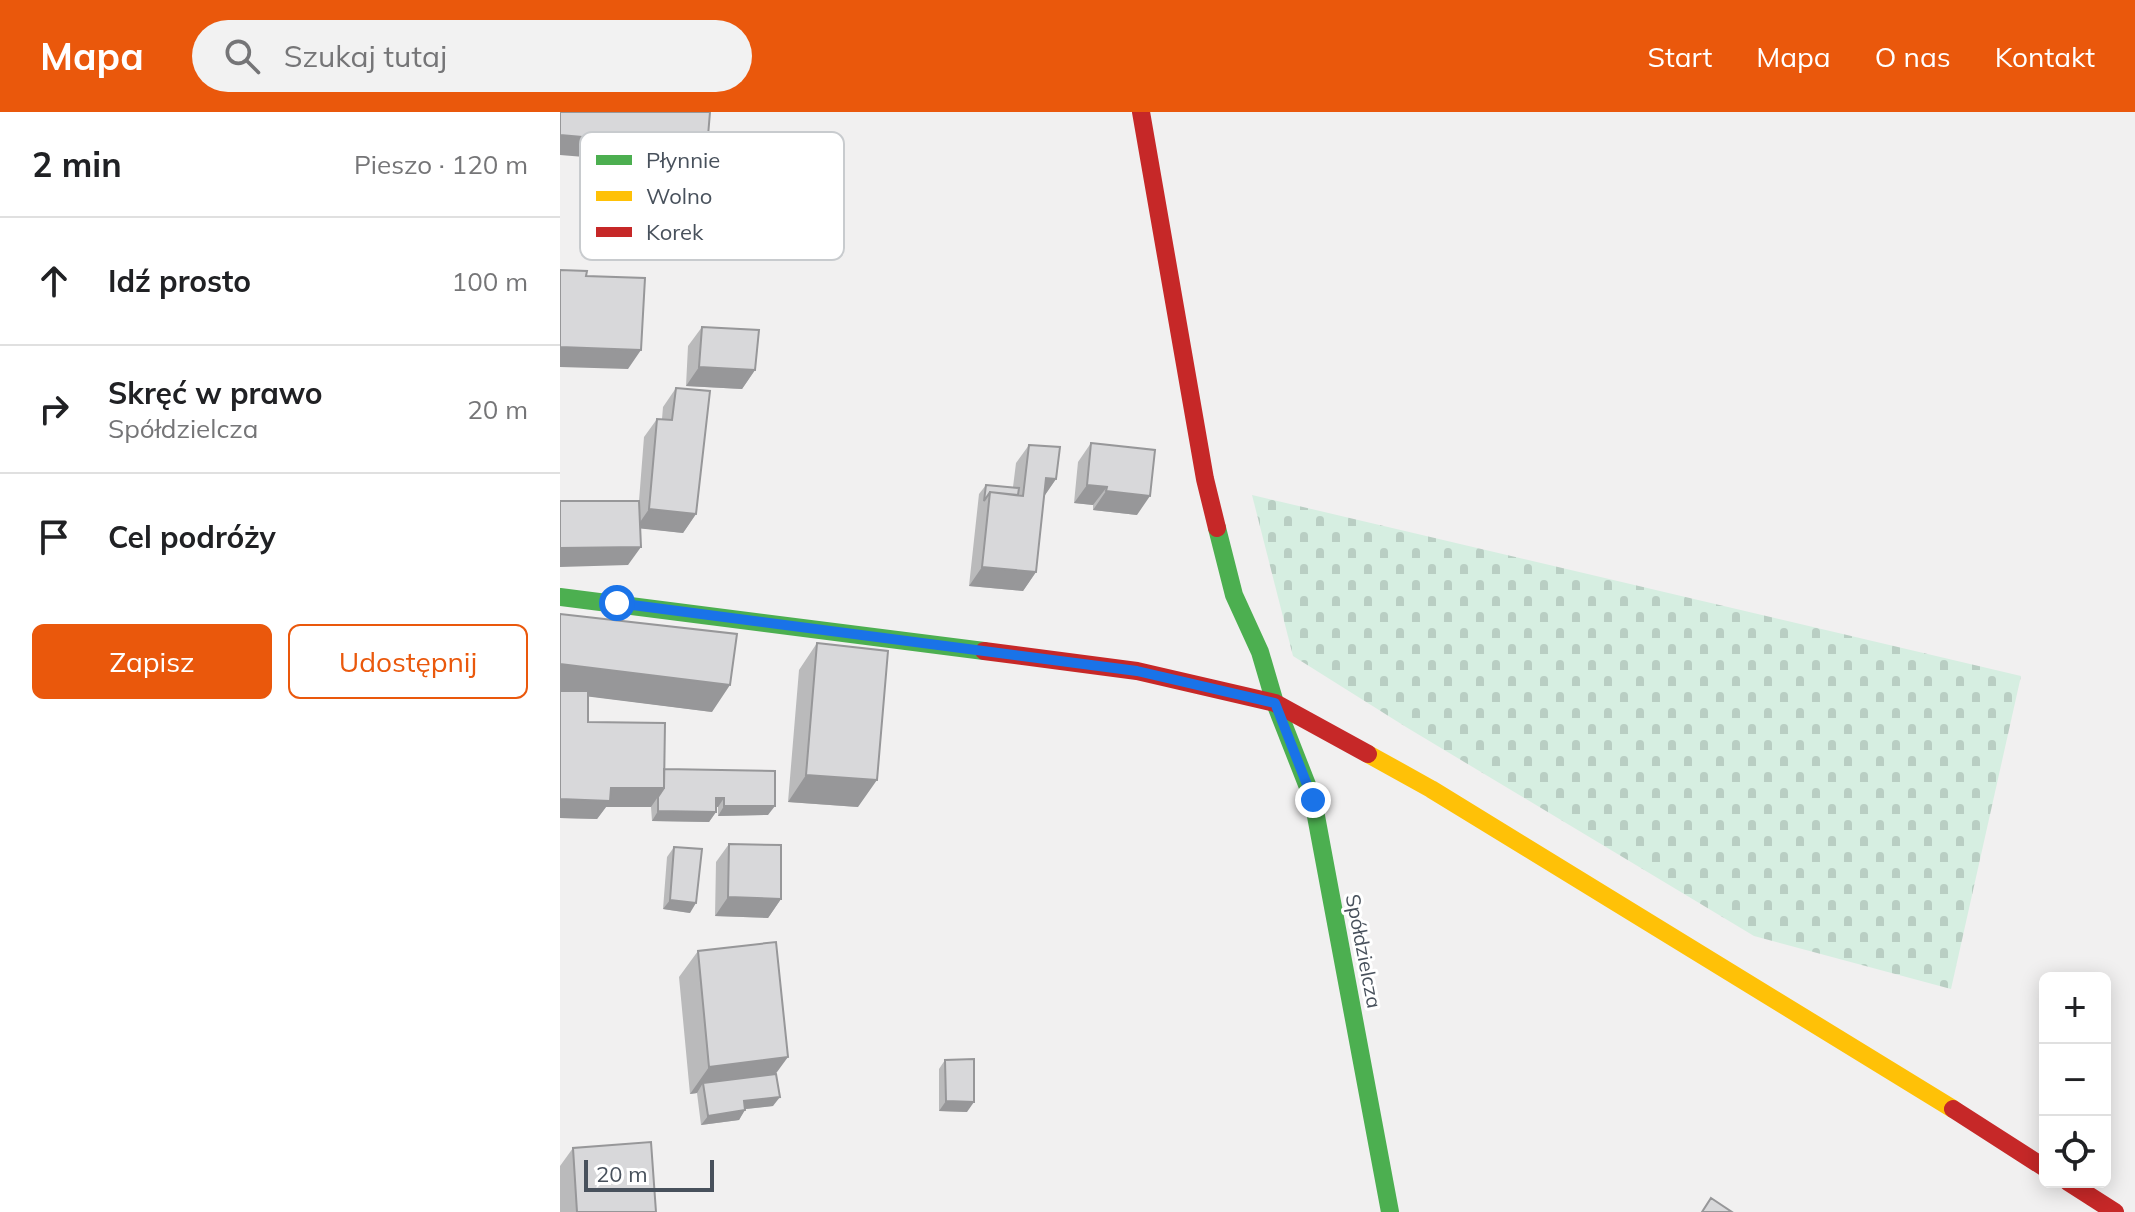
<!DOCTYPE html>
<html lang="pl">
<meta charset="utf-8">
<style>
:root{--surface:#fff;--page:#f2f2f2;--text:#202124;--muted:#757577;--line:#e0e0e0;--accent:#ea580c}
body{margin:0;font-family:Mulish,sans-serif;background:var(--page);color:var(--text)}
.controls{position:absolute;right:24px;bottom:24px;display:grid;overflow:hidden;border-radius:12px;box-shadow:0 4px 20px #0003}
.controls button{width:72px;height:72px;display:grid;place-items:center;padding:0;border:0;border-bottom:2px solid var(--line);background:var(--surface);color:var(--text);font:40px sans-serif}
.scale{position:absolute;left:24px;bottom:20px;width:130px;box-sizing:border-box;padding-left:8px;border:4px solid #48515c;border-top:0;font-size:22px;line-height:28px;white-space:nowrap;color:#48515c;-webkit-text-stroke:6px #fff;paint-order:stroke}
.stop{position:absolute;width:24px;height:24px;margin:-18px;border:6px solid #1a73e8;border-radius:50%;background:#fff}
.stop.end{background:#1a73e8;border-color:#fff;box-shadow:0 2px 8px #0008}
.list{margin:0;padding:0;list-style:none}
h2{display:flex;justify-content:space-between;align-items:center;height:104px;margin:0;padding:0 32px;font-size:34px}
h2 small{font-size:26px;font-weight:400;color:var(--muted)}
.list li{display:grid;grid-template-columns:52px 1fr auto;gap:24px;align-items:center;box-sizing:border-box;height:128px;padding:0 32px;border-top:2px solid var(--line)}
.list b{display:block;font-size:30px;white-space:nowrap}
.list p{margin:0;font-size:26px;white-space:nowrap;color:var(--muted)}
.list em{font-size:26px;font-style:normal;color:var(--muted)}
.actions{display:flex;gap:16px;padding:24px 32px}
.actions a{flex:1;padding:18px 0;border:2px solid var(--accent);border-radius:12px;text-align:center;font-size:28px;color:var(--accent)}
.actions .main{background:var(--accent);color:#fff}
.icon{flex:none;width:44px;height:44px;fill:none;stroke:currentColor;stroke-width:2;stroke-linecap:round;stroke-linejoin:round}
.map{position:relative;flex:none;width:1575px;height:1100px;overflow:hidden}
header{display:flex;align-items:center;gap:48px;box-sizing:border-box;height:112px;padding:0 40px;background:var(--accent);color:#fff}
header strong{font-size:38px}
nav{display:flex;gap:44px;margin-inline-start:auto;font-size:28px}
.search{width:560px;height:72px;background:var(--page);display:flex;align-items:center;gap:20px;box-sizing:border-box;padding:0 28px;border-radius:44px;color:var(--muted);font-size:30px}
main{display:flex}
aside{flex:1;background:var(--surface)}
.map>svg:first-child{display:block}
</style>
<header>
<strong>Mapa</strong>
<div class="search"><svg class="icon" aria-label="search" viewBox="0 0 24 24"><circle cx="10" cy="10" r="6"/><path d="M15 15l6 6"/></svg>Szukaj tutaj</div>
<nav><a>Start</a><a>Mapa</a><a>O nas</a><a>Kontakt</a></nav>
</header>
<main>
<aside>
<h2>2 min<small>Pieszo · 120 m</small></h2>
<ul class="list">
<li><svg class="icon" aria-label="ahead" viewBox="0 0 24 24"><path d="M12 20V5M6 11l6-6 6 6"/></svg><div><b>Idź prosto</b></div><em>100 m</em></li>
<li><svg class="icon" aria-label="right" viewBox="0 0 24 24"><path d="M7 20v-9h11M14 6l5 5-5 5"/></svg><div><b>Skręć w prawo</b><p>Spółdzielcza</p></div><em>20 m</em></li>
<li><svg class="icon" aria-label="arrive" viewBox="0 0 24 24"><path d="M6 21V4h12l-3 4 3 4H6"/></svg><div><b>Cel podróży</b></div></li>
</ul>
<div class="actions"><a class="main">Zapisz</a><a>Udostępnij</a></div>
</aside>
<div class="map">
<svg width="1575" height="1100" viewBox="0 0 1575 1100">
<defs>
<pattern id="cemetery-stones" width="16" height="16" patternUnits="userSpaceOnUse" patternTransform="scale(2)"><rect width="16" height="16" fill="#d6eee1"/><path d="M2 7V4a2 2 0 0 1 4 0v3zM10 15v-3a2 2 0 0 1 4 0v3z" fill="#b9cec3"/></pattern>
</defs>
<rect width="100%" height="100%" fill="#f1f0f0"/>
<path fill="url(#cemetery-stones)" d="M692,383L1461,564L1391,877L1194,824L846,615L733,544Z"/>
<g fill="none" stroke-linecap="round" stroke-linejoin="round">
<path stroke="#4caf50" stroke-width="18" d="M657,416L674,483L700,540L715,591L753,688L830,1100
M0,485L424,539"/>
<path stroke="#ffc107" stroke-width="18" d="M808,642L871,677L1393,997"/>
<path stroke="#c62828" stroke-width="18" d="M581,0L645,367L657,416
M424,539L577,559L715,591L808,642
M1393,997L1485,1056
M1508,1070L1555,1100"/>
</g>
<path fill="#bababb" d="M142,215L195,258L182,277L126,274L128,234Z
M116,276L136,402L123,421L80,416L68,453L79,389L84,325L97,307H102L103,295Z
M531,331L577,403L533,398V393L514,391L518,350Z
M469,333L496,367L484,384L476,460L463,479L409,474L419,382L426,373L453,375L456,351Z
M0,502L152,600L28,584V610L104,657L208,703L158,704V695H156V700L149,710L92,709L91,695H46L37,707L0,706Z
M257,531L298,695L228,690L239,558Z
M169,732L221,787L208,806L155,804L156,750Z
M114,735L130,801L103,797L107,745Z
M138,839L216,962L213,994L185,997L179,1008L141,1013L137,981L130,982L119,865Z
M385,948L407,1000L379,999V957Z
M13,1036L96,1100H0V1054Z"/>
<path fill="#979799" d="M0,23L147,36L134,54L0,43Z
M0,235L81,238L68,257L0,255Z
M139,255L195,258L182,277L126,274Z
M486,366L496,367L483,386Z
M527,373L547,375L533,393L514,391Z
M546,379L590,384L577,403L533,398Z
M89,397L136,402L123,421L76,416Z
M81,435L68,453L0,455V436Z
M422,455L476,460L463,479L409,474Z
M0,552L170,573L152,600L0,581Z
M246,663L317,668L298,695L228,690Z
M51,676H104L91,695H46L37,707L0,706V687Z
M156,686H164L158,695H150Z
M164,694H215L208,703L158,704Z
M98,699L156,700L149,710L92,709Z
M168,785L221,787L208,806L155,804Z
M110,788L136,791L130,801L103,797Z
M228,945L209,971H143L137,981L130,982L149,955Z
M220,985L213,994L177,998L184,989Z
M386,989L414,990L407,1000L379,999Z
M185,998L179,1008L141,1013L148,1004Z"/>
<path fill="#d8d8da" stroke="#979799" stroke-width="2" d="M0,0H150L147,36L0,23Z
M0,158L27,159L26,164L85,166L81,238L0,235Z
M142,215L199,218L195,258L139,255Z
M116,276L150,279L136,402L89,397L97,307L112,308Z
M531,331L595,338L590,384L546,379L547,375L527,373Z
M469,333L500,335L496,367L486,366L476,460L422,455L430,380L463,384Z
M426,373L459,376L458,383L430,380L424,389Z
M0,389H79L81,435L0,436Z
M0,502L177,522L170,573L0,552Z
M257,531L328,539L317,668L246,663Z
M0,579H28V610L105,611L104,676H51L50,689L0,687Z
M104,657L215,659V694H164V686H156V700L98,699V685L104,676Z
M169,732L221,733V787L168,785Z
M114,735L142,737L136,791L110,788Z
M216,830L228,945L149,955L138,839Z
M414,947V990L386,989L385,948Z
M216,962L220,985L184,989L185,998L148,1004L143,971Z
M91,1030L96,1100H17L13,1036Z
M1151,1086L1172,1100H1142Z"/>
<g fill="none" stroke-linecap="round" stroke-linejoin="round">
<path stroke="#1a73e8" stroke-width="10" d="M57,491L577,559L715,591L753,688"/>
</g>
<g text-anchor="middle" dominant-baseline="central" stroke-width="6" stroke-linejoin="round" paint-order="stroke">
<g font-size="20" fill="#48515c" stroke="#fff">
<text transform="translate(804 839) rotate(79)">Spółdzielcza</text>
</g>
</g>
<rect x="20" y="20" width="264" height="128" rx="12" fill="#fff" stroke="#c8cbce" stroke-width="2"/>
<rect x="36" y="43" width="36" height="10" fill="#4caf50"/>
<rect x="36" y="79" width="36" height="10" fill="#ffc107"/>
<rect x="36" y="115" width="36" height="10" fill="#c62828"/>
<g font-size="22" fill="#48515c">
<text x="86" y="56">Płynnie</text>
<text x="86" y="92">Wolno</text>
<text x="86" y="128">Korek</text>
</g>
</svg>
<div class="controls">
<button>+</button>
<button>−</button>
<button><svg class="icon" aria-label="locate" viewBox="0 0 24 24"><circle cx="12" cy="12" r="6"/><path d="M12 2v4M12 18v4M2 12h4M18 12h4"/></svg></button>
</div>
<div class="scale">20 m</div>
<div class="stop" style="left:57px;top:491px"></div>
<div class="stop end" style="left:753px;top:688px"></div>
</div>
</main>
